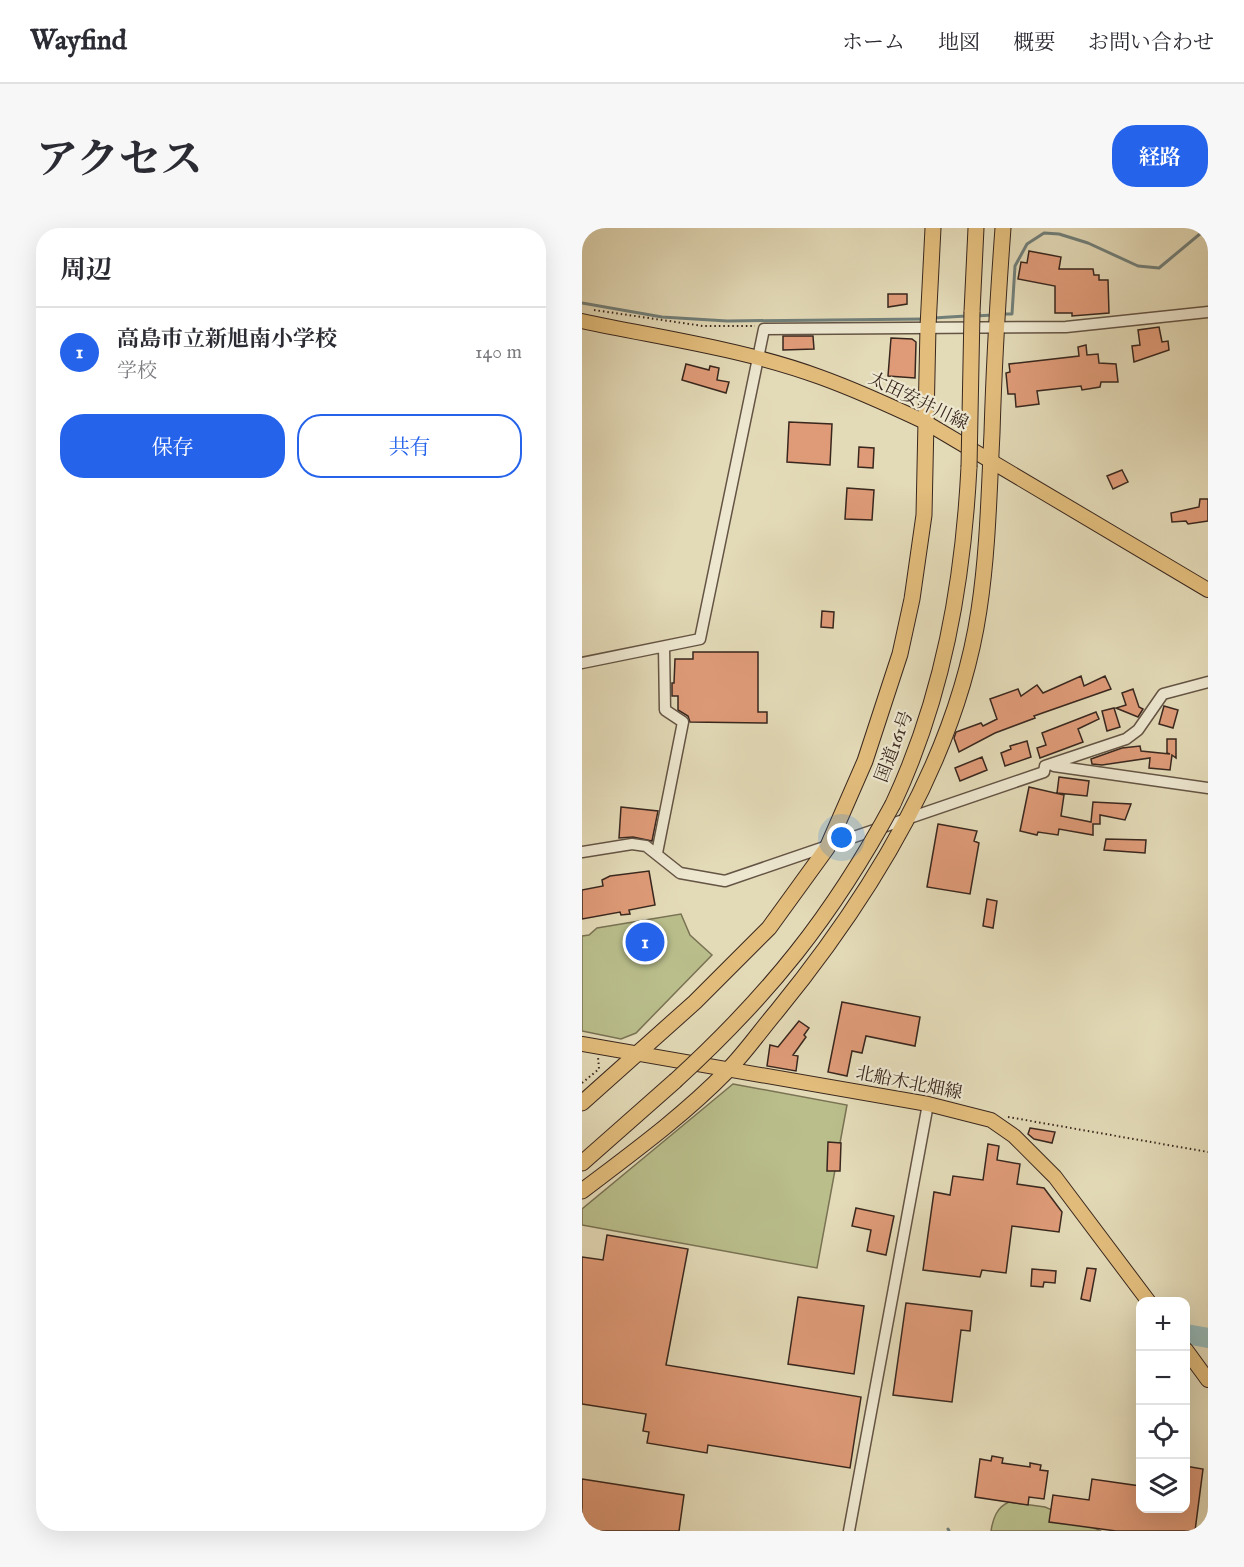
<!DOCTYPE html>
<html lang="ja">
<meta charset="utf-8">
<style>
:root{--surface:#fff;--page:#f7f7f7;--text:#2b2b33;--muted:#7c7c81;--line:#e1e1e2;--accent:#2563eb}
body{margin:0;font-family:"IM FELL English","Noto Serif JP",serif;background:var(--page);color:var(--text)}
.controls{position:absolute;right:18px;bottom:18px;display:grid;overflow:hidden;border-radius:12px;box-shadow:0 6px 24px #0002}
.controls button{width:54px;height:54px;display:grid;place-items:center;padding:0;border:0;border-bottom:2px solid var(--line);background:var(--surface);color:var(--text);font:30px sans-serif}
.you{position:absolute;left:260px;top:610px;width:21px;height:21px;margin:-15px;border:4px solid #fff;border-radius:50%;background:#1a73e8;box-shadow:0 0 0 9px #1a73e833}
.badge{display:grid;place-items:center;width:39px;height:39px;border-radius:50%;background:var(--accent);color:#fff;font-size:20px;font-weight:700}
.pin{position:absolute;translate:-50% -50%;border:3px solid #fff;box-shadow:0 2px 6px #0006}
.list{margin:0;padding:0;list-style:none}
h2{display:flex;justify-content:space-between;align-items:center;height:78px;margin:0;padding:0 24px;font-size:26px}
h2 small{font-size:20px;font-weight:400;color:var(--muted)}
.list li{display:grid;grid-template-columns:39px 1fr auto;gap:18px;align-items:center;box-sizing:border-box;height:90px;padding:0 24px;border-top:2px solid var(--line)}
.list b{display:block;font-size:22px;white-space:nowrap}
.list p{margin:0;font-size:20px;white-space:nowrap;color:var(--muted)}
.list em{font-size:20px;font-style:normal;color:var(--muted)}
.actions{display:flex;gap:12px;padding:18px 24px}
.actions a{flex:1;padding:14px 0;border:2px solid var(--accent);border-radius:24px;text-align:center;font-size:21px;color:var(--accent)}
.actions .main{background:var(--accent);color:#fff}
.icon{flex:none;width:33px;height:33px;fill:none;stroke:currentColor;stroke-width:2;stroke-linecap:round;stroke-linejoin:round}
.map{position:relative;flex:none;width:626px;height:1303px;overflow:hidden;border-radius:24px}
header{display:flex;align-items:center;gap:36px;box-sizing:border-box;height:84px;padding:0 30px;background:var(--surface);border-bottom:2px solid var(--line)}
header strong{font-size:28px}
nav{display:flex;gap:33px;margin-inline-start:auto;font-size:21px}
.intro{display:flex;align-items:center;justify-content:space-between;box-sizing:border-box;height:144px;padding:0 36px}
h1{margin:0;font-size:42px}
.button{padding:15px 27px;border-radius:24px;background:var(--accent);color:#fff;font-size:21px;font-weight:700}
main{display:flex;gap:36px;padding:0 36px}
aside{flex:1;background:var(--surface);border-radius:24px;box-shadow:0 6px 24px #0002}
.map>svg:first-child{display:block}
</style>
<header>
<strong>Wayfind</strong>
<nav><a>ホーム</a><a>地図</a><a>概要</a><a>お問い合わせ</a></nav>
</header>
<div class="intro"><h1>アクセス</h1><a class="button">経路</a></div>
<main>
<aside>
<h2>周辺<small></small></h2>
<ul class="list">
<li><span class="badge">1</span><div><b>高島市立新旭南小学校</b><p>学校</p></div><em>140 m</em></li>
</ul>
<div class="actions"><a class="main">保存</a><a>共有</a></div>
</aside>
<div class="map">
<svg width="626" height="1303" viewBox="0 0 626 1303">
<rect width="100%" height="100%" fill="#e3dab7"/>
<filter id="stains"><feTurbulence type="fractalNoise" baseFrequency=".00333" numOctaves="4"/><feColorMatrix values="0 0 0 0 .2 0 0 0 0 .09 0 0 0 0 .02 0 0 0 .5 -.17"/></filter>
<radialGradient id="worn" r=".72"><stop offset=".6" stop-color="#630" stop-opacity="0"/><stop offset="1" stop-color="#630" stop-opacity=".3"/></radialGradient>
<path fill="#b9be8b" stroke="#797254" stroke-width="1.5" d="M99,686L108,707L130,727L54,805L39,811L0,803V708L7,707L15,700Z
M151,856L265,877L235,1040L0,997V981Z
M427,1274L463,1279L519,1303H409C411,1290 415,1279 427,1274Z"/>
<g fill="none" stroke-linecap="round" stroke-linejoin="round">
<path stroke="#717f79" stroke-width="3" d="M0,75L80,89L145,93L342,91
M420,86H430L433,38L445,16L462,5L477,6L506,15L556,38L577,40L625,0
M393,88L411,87
M351,90L384,88
M366,1301L367,1303"/>
<path stroke="#97b9b6" stroke-width="20" d="M604,1106L626,1110"/>
</g>
<path fill="#df9b78" stroke="#39271e" stroke-width="1.5" d="M447,23L479,29L477,41H511L512,47H517V52H526L527,85L490,88V85H473V58L436,51L439,34L445,35Z
M306,66H325V76L306,79Z
M577,99L580,114L586,113L587,122L552,134L550,118L558,117L556,102Z
M201,108H231L232,121L201,122Z
M309,110L330,111L334,114L333,150L306,148Z
M504,117L505,127L516,126L517,135L534,136L536,154H519L518,159L500,162L499,158L455,163L457,176L434,179L433,166H426L424,145L428,144L427,136L497,128L496,119Z
M104,136L127,142L128,138L137,140L135,152L147,154L144,165L100,152Z
M207,194L250,196L248,237L205,234Z
M277,219L292,220L291,240L276,239Z
M540,242L546,254L531,261L525,248Z
M265,260L292,262L290,292L263,291Z
M618,271H626V293L606,296L604,293L590,294L589,285L617,279Z
M240,383L252,384L251,400L239,399Z
M111,424H176V484H185V495L108,494L106,488L96,482V468H90V455H92L93,431H111Z
M499,448L502,458L523,448L529,461L452,488L453,490L413,505L377,524L372,510L374,504L399,495L401,498L415,491L408,471L436,461L439,468L455,457L461,465Z
M551,461L557,479L561,481L556,489L534,480L544,477L540,465Z
M582,478L596,482L591,500L577,496Z
M532,480L538,499L525,503L520,483Z
M514,484L517,491L496,501L501,514L458,530L455,520L464,517L460,505Z
M585,511H594V530L590,527L588,542L567,540L568,530L520,537L510,536L509,531L540,520L558,518L559,523L588,526L585,525Z
M445,513L449,529L423,538L419,525L429,521L428,518Z
M400,529L405,542L378,553L373,540Z
M477,549L507,553L505,568L475,565Z
M447,559L482,567L479,588L509,594L511,574L549,576L543,592L518,587V596H511V607L477,601L476,607L456,604L455,607L438,603Z
M39,579L76,583L70,613L51,609L37,610Z
M356,596L395,603L392,613L397,615L388,666L345,659Z
M524,611L564,612L563,625L522,622Z
M67,643L73,677L47,682L48,686L39,687L38,684L0,691V662L21,658L20,652L28,648Z
M405,671L415,673L411,700L401,698Z
M260,774L338,789L333,818L284,808L280,825L270,823L265,848L246,844Z
M217,793L227,800L222,807L224,809L211,827L216,828L214,843L185,838L188,817L196,819Z
M448,900L473,904L470,915L452,911L446,906Z
M246,914L259,915L258,943H245Z
M406,916L417,918L415,932L438,936L435,956L462,960L480,984L477,1004L430,998L424,1045L400,1042L398,1049L341,1042L352,964L368,967L371,948L401,952Z
M274,980L312,988L304,1027L285,1023L289,1002L270,998Z
M25,1007L106,1021L84,1137L279,1169L268,1240L126,1217L125,1225L65,1215L67,1204L61,1203L64,1186L0,1176V1029L21,1032Z
M505,1040L514,1041L508,1073L499,1071Z
M450,1041L474,1043L473,1055L462,1054L461,1059L449,1058Z
M216,1069L282,1078L272,1146L206,1136Z
M324,1075L390,1083L388,1103L379,1102L370,1174L311,1167Z
M410,1228L421,1230L420,1235L448,1239V1235L459,1237L458,1242L466,1243L462,1271L447,1269L446,1277L393,1269L398,1231L409,1233Z
M603,1238L621,1241L613,1303H534L467,1294L471,1267L507,1272L510,1251L558,1258V1281H603Z
M0,1251L102,1267L97,1303H0Z"/>
<g fill="none" stroke-linecap="round" stroke-linejoin="round">
<g stroke="#645444" stroke-width="13">
<path id="minor" d="M0,435L118,411L182,101L484,99L626,84
M472,538L626,560
M0,624L50,616L64,618L98,645L143,653L462,544L463,538L544,511L556,502L581,466L626,454
M75,625L101,494L83,482L82,419
M267,1303L346,876"/>
</g>
<g stroke="#39271e" stroke-width="16">
<path id="major" d="M0,93C79,110 162,121 238,149C274,162 309,178 343,194L626,362
M0,816L346,876L409,892L432,908L473,949L567,1074
M604,1122L626,1152"/>
</g>
<g stroke="#39271e" stroke-width="17">
<path id="highway" d="M390,84L394,0
M311,576C361,469 381,356 387,239
M0,875L113,774L187,700L245,620L283,533L318,426L330,371L342,287L346,99L351,0
M0,935L93,853
M0,963C50,925 101,888 145,843C163,825 178,803 195,783C288,669 375,530 397,382C406,323 407,264 410,205C412,136 416,68 421,0"/>
</g>
<path stroke="#39271e" stroke-width="2" stroke-dasharray="1.5 3" stroke-linecap="butt" d="M12,82L121,98H173
M0,855L17,841L16,829
M426,889L626,924"/>
<use href="#minor" stroke="#ede7d0" stroke-width="10"/>
<use href="#major" stroke="#e2bd7c" stroke-width="14"/>
<use href="#highway" stroke="#e2bd7c" stroke-width="15"/>
<g stroke="#39271e" stroke-width="17" stroke-linecap="butt">
<path id="highway-bridge" d="M387,239L390,84
M93,853C187,767 250,689 311,576"/>
</g>
<use href="#highway-bridge" stroke="#e2bd7c" stroke-width="15"/>
</g>
<g text-anchor="middle" dominant-baseline="central" stroke-width="4.5" stroke-linejoin="round" paint-order="stroke">
<g font-size="18" fill="#39271e" stroke="#ede7d0">
<text transform="translate(336 174) rotate(26)">太田安井川線</text>
<text transform="translate(313 519) rotate(-69)">国道161号</text>
<text transform="translate(327 856) rotate(11)">北船木北畑線</text>
</g>
</g>
<rect width="100%" height="100%" filter="url(#stains)"/>
<rect width="100%" height="100%" fill="url(#worn)"/>
</svg>
<div class="controls">
<button>+</button>
<button>−</button>
<button><svg class="icon" aria-label="locate" viewBox="0 0 24 24"><circle cx="12" cy="12" r="6"/><path d="M12 2v4M12 18v4M2 12h4M18 12h4"/></svg></button>
<button><svg class="icon" aria-label="layers" viewBox="0 0 24 24"><path d="M12 4l9 5-9 5-9-5zM3 14l9 5 9-5"/></svg></button>
</div>
<div class="you"></div>
<div class="pin badge" style="left:63px;top:714px">1</div>
</div>
</main>
